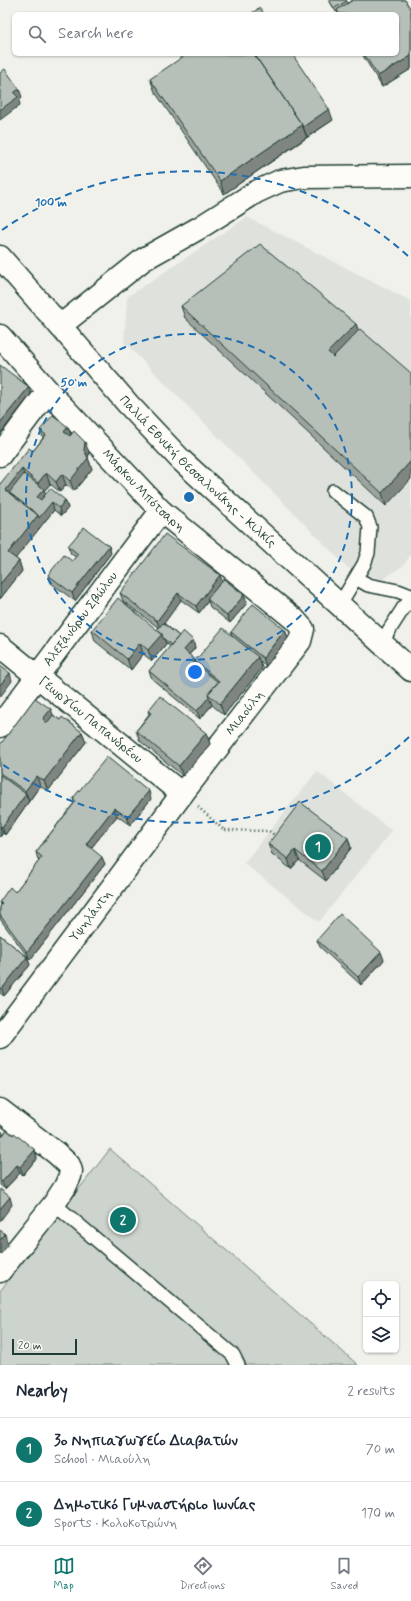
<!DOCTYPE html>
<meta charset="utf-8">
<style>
:root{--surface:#fff;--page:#f6f6f7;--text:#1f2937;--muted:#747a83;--line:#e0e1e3;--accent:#0f766e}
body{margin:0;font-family:Mynerve,sans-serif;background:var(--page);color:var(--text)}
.controls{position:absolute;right:12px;bottom:12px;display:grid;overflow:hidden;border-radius:6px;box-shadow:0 1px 3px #0004}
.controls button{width:36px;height:36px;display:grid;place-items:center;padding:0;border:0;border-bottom:1px solid var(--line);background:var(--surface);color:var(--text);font:20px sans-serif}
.scale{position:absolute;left:12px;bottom:10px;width:65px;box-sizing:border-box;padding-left:4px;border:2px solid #1f3d34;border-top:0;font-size:11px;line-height:14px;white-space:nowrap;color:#1f3d34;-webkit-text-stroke:3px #fdfcf7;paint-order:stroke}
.you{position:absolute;left:195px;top:672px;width:14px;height:14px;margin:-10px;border:3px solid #fff;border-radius:50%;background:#1a73e8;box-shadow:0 0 0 6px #1a73e833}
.badge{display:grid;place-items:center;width:26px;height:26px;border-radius:50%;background:var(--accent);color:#fff;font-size:13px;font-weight:700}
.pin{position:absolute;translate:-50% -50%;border:2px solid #fff;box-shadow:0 1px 4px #0006}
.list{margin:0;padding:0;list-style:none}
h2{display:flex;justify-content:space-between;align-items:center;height:52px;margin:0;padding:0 16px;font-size:17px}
h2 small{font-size:13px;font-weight:400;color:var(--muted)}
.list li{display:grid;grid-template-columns:26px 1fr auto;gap:12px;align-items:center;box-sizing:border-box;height:64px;padding:0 16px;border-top:1px solid var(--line)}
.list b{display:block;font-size:15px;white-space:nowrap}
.list p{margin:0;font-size:13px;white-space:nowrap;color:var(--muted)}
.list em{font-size:13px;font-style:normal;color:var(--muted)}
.icon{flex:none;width:22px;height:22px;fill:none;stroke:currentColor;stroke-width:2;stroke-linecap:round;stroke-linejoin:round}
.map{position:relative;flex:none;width:411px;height:1365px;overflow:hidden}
.search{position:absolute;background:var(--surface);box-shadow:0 1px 3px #0004;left:12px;right:12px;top:12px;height:44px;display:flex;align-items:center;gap:10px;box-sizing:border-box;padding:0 14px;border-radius:6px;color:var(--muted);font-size:15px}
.sheet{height:180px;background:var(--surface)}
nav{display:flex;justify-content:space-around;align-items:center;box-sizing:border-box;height:56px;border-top:1px solid var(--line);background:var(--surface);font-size:11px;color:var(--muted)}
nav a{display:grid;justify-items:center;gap:2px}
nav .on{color:var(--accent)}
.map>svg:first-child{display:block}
</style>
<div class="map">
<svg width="411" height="1365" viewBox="0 0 411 1365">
<rect width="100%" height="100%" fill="#f0f1eb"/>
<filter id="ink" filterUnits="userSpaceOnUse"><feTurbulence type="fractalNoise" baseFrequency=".025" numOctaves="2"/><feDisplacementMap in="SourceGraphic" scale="8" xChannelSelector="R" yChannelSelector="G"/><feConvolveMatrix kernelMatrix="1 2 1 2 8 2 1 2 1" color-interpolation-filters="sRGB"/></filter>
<g filter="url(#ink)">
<path fill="#dfe2dc" d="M247,217L411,301V554L404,565L382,580L348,568L124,342L127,297Z
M317,771L392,831L319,922L244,863Z"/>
<path fill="#cdd3cd" stroke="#768880" d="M110,1149L358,1365H0V1291Z"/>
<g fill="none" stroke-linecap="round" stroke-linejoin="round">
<g stroke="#1f3d34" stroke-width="16">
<path id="service" d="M333,491L366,517L370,527L368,553L364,564L340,604
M356,578L368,585L398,591L411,596
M381,643L404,607L411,601
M54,1204L233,1355L238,1365"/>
</g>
<g stroke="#1f3d34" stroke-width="25">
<g id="minor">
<path d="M60,326L144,259L199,228L256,192L280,181L304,177L411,176"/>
<path id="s1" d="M0,336L48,391L161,511L294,619L303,629L300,641L182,794L0,1037"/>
<path d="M0,455L48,391"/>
<path id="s2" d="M0,646L182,794"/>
<path id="s3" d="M0,726L161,511"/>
<path d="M0,1110L56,1153L69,1165L71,1171L70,1176L65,1187L54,1204L0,1271"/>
</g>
</g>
<g stroke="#1f3d34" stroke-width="25">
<g id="secondary">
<path id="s4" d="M0,257L128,404L181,460L411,670"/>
</g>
</g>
<path stroke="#1f3d34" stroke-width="2.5" stroke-dasharray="1 3" stroke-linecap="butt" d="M198,807L224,830L269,831L277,837"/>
<use href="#service" stroke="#fdfcf7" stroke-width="13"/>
<use href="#minor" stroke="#fdfcf7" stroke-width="22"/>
<use href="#secondary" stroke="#fdfcf7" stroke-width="22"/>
</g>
<path fill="#9da49e" stroke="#1f3d34" d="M329,0H346L348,3L353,0H405L411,10V69L382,87L362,54H397V14H338L337,11L336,12Z
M150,79L333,120L224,194L155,92Z
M181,306L356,324L358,330L386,506L185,318Z
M68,427L71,435L89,452L88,458L92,469L74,491L66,485L60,492L50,484L44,491L46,494L65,500L68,508L61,516L54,510L15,558L19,561L22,571L0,599V484L33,451L43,438L40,430Z
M68,546L111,553L75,601L51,583L48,575L72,561L76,557L71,554Z
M220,575L222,582L244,595L247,603L230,623L210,607L208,601L199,613L181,600L164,623L179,636L193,640L195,648L189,655L194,659L196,664V665L195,661L232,636L231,632L285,630L288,638L266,666L260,661L262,668L224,715L212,705L200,719L152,679L149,671L170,647L165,642L166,644L152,661L143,654L131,670L95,641L92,630H157L159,628L123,601L120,593Z
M148,711L206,733L210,744L183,776L140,741L136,731L149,714Z
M53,715L60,720L82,732L86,742L48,791L40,786L5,835L3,833L0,837V745Z
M73,798L151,799L130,825L117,816L91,848L105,864L30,960L0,919V907L1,906L0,901L15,892L39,861L38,860L36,852L74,803Z
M348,838L351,848L326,881L299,860L291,869L272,854L268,844Z
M0,935L27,957L30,965L4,996L0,993Z
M317,940L384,960L361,985L320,947Z
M0,1130L3,1135H13L35,1150L37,1158L23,1175L20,1173L5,1189L0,1185Z"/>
<path fill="#7f8681" stroke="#1f3d34" d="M411,56V69L382,87L378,76Z
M19,89L22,97L19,100L20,105L0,120V110L14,93Z
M329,109L333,120L307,137L303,127Z
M302,125L307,137L224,194L220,181Z
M356,324L361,337L332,364L328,352Z
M29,387L31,394L0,434V423Z
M68,427L72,438L64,432Z
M85,442L89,452L88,458L92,469L74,491L70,481L84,450Z
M411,461V479L386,506L382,493Z
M22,469L26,480L12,497L6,490Z
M46,473L50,484L44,491L47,497L40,505L37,497L42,492L38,483Z
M62,474L66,485L60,492L56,482Z
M65,500L68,508L61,516L59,508Z
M52,502L54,510L12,563L8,553L38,515Z
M109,546L111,553L75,601L72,593Z
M19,561L22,571L0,599V584Z
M220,575L222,582L207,599L208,601L199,613L196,606Z
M178,593L181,600L160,629L157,621Z
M244,595L247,603L230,623L227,616Z
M285,630L288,638L266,666L263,658Z
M162,634L166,644L152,661L148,650Z
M193,640L195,648L186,658L184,650Z
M140,643L143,654L131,670L127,659Z
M258,657L262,668L224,715L220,704Z
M10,673L12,681L0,697V685Z
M209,697L212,705L200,719L197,711Z
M51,709L55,720L47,730L43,719Z
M82,732L86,742L48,791L44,781Z
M206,733L210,744L183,776L179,766Z
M37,776L40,786L29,801L25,791Z
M149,791L151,799L130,825L127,817Z
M26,794L29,801L5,835L2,827Z
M114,808L117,816L88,852L86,844Z
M0,826L3,833L0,837Z
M348,838L351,848L326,881L322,871Z
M295,850L299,860L291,869L288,859Z
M102,857L105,864L30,960L27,952Z
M381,952L384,960L361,985L358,977Z
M27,957L30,965L4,996L2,989Z
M2,1131L5,1142L0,1148V1133Z
M35,1150L37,1158L23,1175L20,1167Z
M17,1165L20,1173L5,1189L2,1182Z
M10,1197L12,1205L0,1221V1209Z
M5,1234L8,1245L0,1255V1240Z"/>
<path fill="#b6bfb8" stroke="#1f3d34" d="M329,0H346L347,1L334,8Z
M353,0H405L411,10V56L378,76L364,54H397V14H339L337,10Z
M260,8L264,14H250Z
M187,54H254L302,125L220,181L150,79Z
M254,54H292L329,109L303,127L302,125Z
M5,69L19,89L14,93L18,97L0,110V73Z
M260,244L356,324L328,352L333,357L360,329L411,373V461L382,493L181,306Z
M0,365L29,387L0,423Z
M53,415L68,427L64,432L70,436L74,431L85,442L84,450L88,458L70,481L62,474L56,482L46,473L38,483L22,469L6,490L38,515L8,553L19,561L0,584V484L29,448L33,451L46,435L40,430Z
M24,474L44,489L37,497L41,500L50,488L65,500L59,508L52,502L39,518L38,515L9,493Z
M84,527L109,546L72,593L48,575L64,555L72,561L78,554L68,546Z
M165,534L220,575L196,606L178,593L157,621L120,593Z
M224,579L244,595L227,616L207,599Z
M118,598L162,634L148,650L140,643L127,659L92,630Z
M253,604L285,630L263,658L231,632Z
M163,623L179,636L171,645L163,638L162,634L157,630Z
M223,628L258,657L220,704L208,694L219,681L195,661Z
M183,631L193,640L184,650L194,659L192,661L218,682L208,694L209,697L197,711L149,671Z
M0,666L10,673L0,685Z
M160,696L206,733L179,766L136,731L151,713L148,711Z
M35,698L51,709L43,719L47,723L53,715L60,720L62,717L82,732L44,781L37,776L25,791L0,773V745Z
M107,757L149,791L127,817L114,808L86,844L102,857L27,952L0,915V907L2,904L0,903V901L10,887L15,892L42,857L36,852L76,801L73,798Z
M0,775L26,794L2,827L0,826Z
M300,802L348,838L322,871L295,850L288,859L268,844Z
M340,914L381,952L358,977L317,940Z
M0,935L27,957L2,989L0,987Z
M7,1130L13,1135L14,1133L35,1150L20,1167L17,1165L2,1182L0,1180V1139Z
M0,1189L10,1197L0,1209Z
M0,1230L5,1234L0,1240Z"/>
</g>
<g fill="none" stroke="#1f6fb2" stroke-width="2" stroke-dasharray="7 5">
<circle cx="189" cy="497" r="163"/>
<path d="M409 737A326 326 0 0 1 2 764M2 230A326 326 0 0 1 409 257"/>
</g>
<g text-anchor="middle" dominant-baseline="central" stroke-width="3" stroke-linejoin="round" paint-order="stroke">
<g font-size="13" fill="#1f3d34" stroke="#fdfcf7">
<text stroke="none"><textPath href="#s4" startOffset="292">Παλιά Εθνική Θεσσαλονίκης - Κιλκίς</textPath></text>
<text stroke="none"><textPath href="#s1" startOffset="211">Μάρκου Μπότσαρη</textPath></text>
<text stroke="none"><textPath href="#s3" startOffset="134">Αλεξάνδρου Σβώλου</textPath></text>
<text transform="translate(245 713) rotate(-52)">Μιαούλη</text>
<text stroke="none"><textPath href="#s2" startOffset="117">Γεωργίου Παπανδρέου</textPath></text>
<text transform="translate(91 916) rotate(-53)">Υψηλάντη</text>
</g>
</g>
<circle cx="189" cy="497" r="6" fill="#1f6fb2" stroke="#fdfcf7" stroke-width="2"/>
<g font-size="12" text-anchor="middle" font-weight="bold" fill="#1f6fb2" stroke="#fdfcf7" stroke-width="3" stroke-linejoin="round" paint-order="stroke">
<text x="51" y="206">100 m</text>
<text x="74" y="386">50 m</text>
</g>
</svg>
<div class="controls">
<button><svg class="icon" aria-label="locate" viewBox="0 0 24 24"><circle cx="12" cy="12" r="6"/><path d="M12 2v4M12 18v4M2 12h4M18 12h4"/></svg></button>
<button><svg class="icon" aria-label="layers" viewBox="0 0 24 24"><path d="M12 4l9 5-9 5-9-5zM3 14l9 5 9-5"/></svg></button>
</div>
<div class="scale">20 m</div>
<div class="you"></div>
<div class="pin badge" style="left:318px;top:847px">1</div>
<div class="pin badge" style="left:123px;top:1220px">2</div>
<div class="search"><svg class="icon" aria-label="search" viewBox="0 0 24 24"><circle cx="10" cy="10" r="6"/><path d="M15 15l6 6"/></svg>Search here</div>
</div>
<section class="sheet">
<h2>Nearby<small>2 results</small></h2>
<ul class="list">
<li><span class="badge">1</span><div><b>3ο Νηπιαγωγείο Διαβατών</b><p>School · Μιαούλη</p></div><em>70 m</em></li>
<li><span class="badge">2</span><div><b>Δημοτικό Γυμναστήριο Ιωνίας</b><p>Sports · Κολοκοτρώνη</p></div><em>170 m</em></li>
</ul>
</section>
<nav>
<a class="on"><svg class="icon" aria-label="map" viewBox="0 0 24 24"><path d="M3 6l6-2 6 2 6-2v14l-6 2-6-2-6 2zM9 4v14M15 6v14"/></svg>Map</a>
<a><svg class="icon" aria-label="directions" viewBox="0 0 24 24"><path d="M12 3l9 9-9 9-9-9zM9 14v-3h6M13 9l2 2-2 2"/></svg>Directions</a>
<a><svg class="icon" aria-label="saved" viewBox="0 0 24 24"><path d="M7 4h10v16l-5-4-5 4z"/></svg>Saved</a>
</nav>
